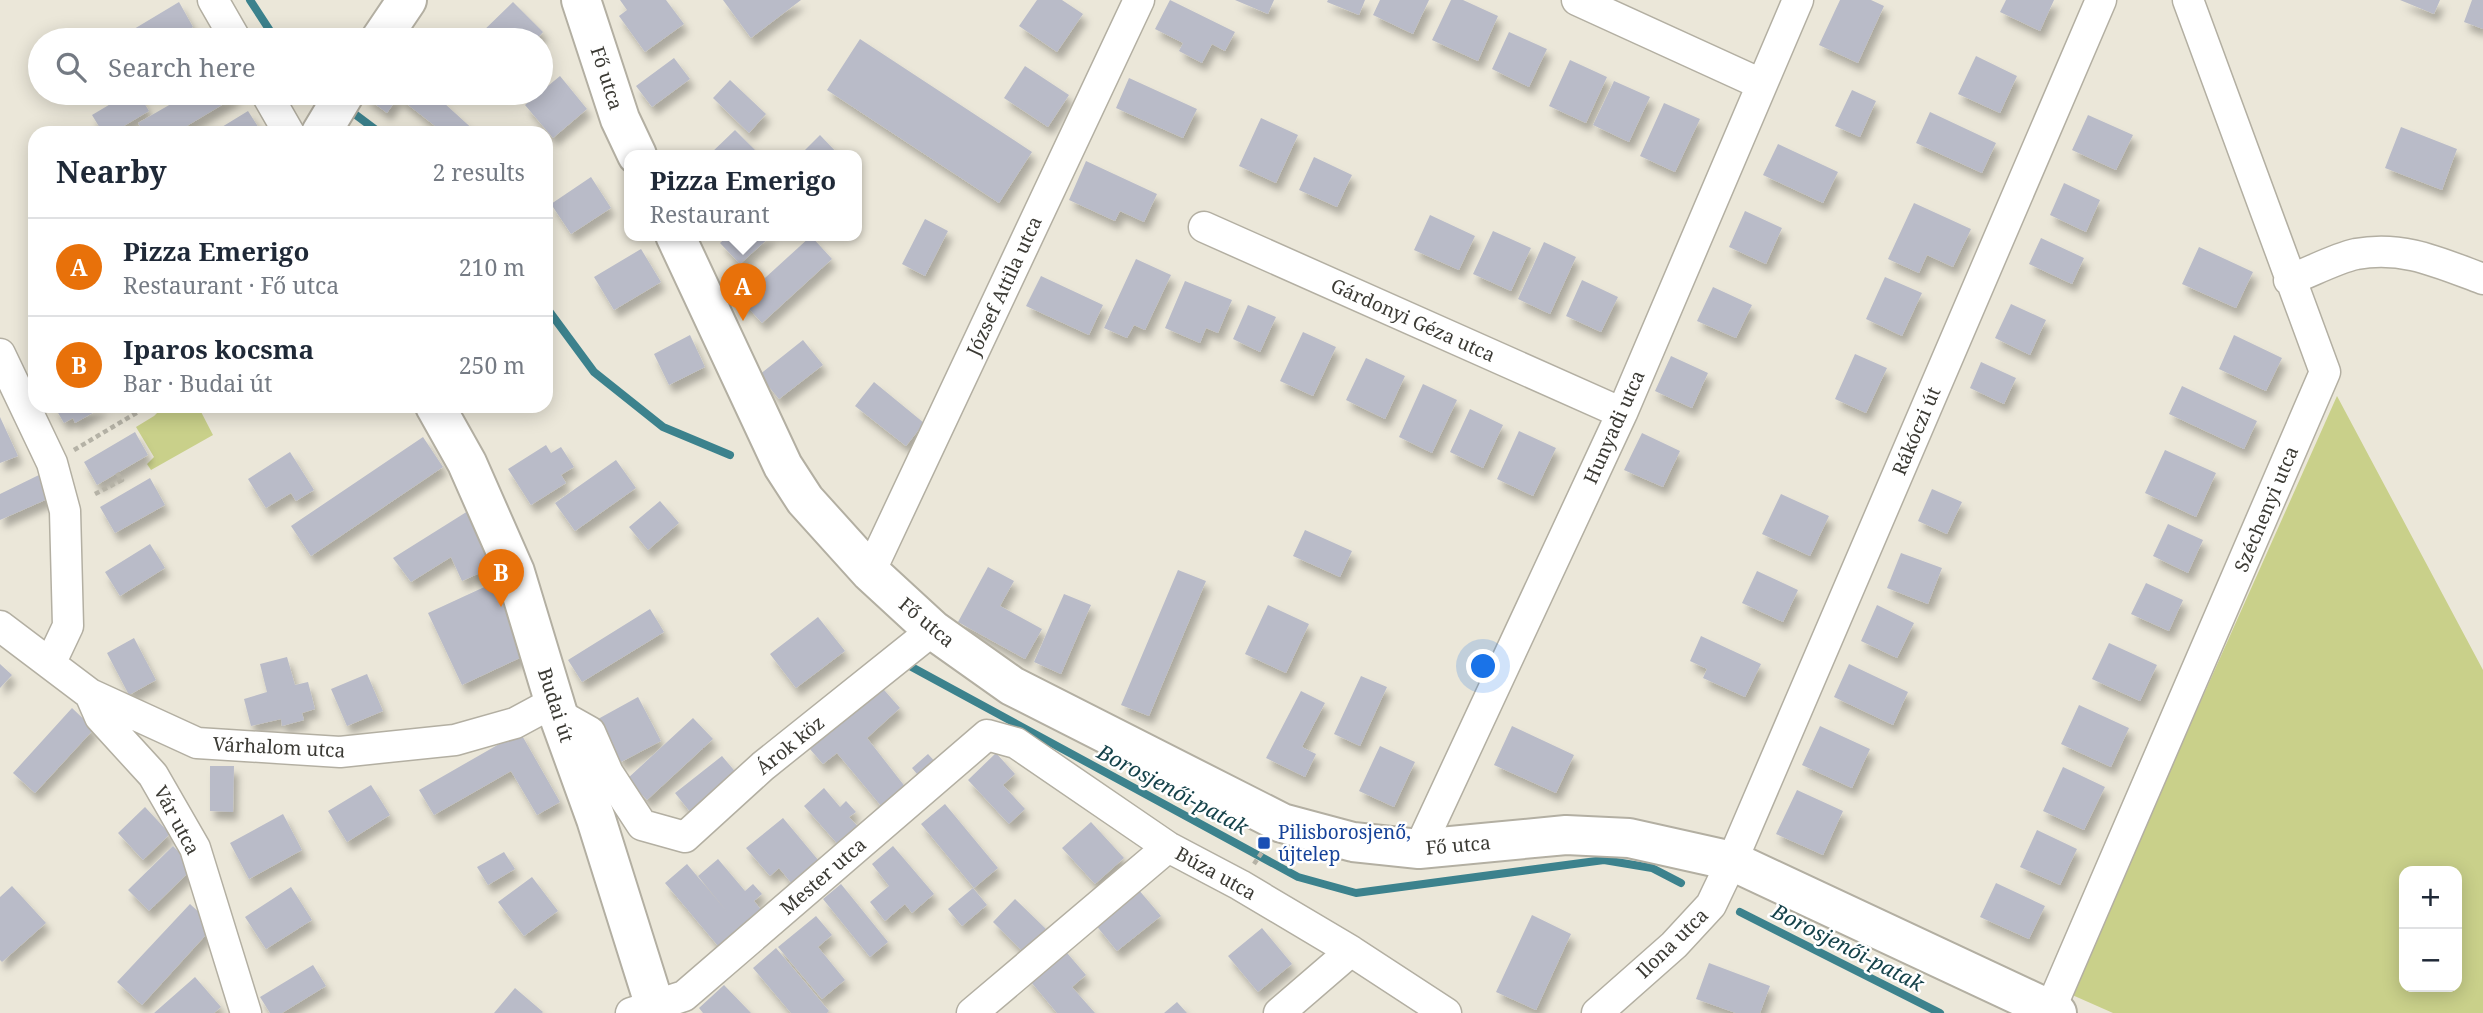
<!DOCTYPE html>
<meta charset="utf-8">
<style>
:root{--surface:#fff;--page:#f6f6f7;--text:#1f2937;--muted:#747a83;--line:#e0e1e3;--accent:#a96f2f}
body{margin:0;font-family:"Noto Serif",serif;background:var(--page);color:var(--text)}
.controls{position:absolute;right:21px;bottom:21px;display:grid;overflow:hidden;border-radius:14px;box-shadow:0 4px 18px #0003}
.controls button{width:63px;height:63px;display:grid;place-items:center;padding:0;border:0;border-bottom:2px solid var(--line);background:var(--surface);color:var(--text);font:35px sans-serif}
.you{position:absolute;left:1484px;top:667px;width:24px;height:24px;margin:-18px;border:5px solid #fff;border-radius:50%;background:#1a73e8;box-shadow:0 0 0 10px #1a73e833}
.badge{display:grid;place-items:center;width:46px;height:46px;border-radius:50%;background:var(--accent);color:#fff;font-size:23px;font-weight:700}
.pin{position:absolute;translate:-50% -58px;filter:drop-shadow(0 2px 4px #0008)}
.pin::after{content:'';position:absolute;top:37px;width:24px;height:21px;background:inherit;clip-path:polygon(0 0,100% 0,50% 100%)}
.popup{position:absolute;left:624px;top:150px;width:238px;height:91px;box-sizing:border-box;display:grid;place-content:center;border-radius:14px;background:var(--surface);filter:drop-shadow(0 2px 5px #0005);font-size:23px;white-space:nowrap;color:var(--muted)}
.popup b{font-size:26px;color:var(--text)}
.popup::after{content:'';position:absolute;left:50%;top:100%;margin-left:-14px;border:14px solid transparent;border-top-color:var(--surface)}
.list{margin:0;padding:0;list-style:none}
h2{display:flex;justify-content:space-between;align-items:center;height:91px;margin:0;padding:0 28px;font-size:30px}
h2 small{font-size:23px;font-weight:400;color:var(--muted)}
.list li{display:grid;grid-template-columns:46px 1fr auto;gap:21px;align-items:center;box-sizing:border-box;height:98px;padding:0 28px;border-top:2px solid var(--line)}
.list b{display:block;font-size:26px;white-space:nowrap}
.list p{margin:0;font-size:23px;white-space:nowrap;color:var(--muted)}
.list em{font-size:23px;font-style:normal;color:var(--muted)}
.icon{flex:none;width:38px;height:38px;fill:none;stroke:currentColor;stroke-width:2;stroke-linecap:round;stroke-linejoin:round}
.map{position:relative;flex:none;width:2483px;height:1013px;overflow:hidden}
.search{position:absolute;background:var(--surface);box-shadow:0 4px 18px #0003;left:28px;top:28px;width:525px;height:77px;display:flex;align-items:center;gap:18px;box-sizing:border-box;padding:0 24px;border-radius:38px;color:var(--muted);font-size:26px}
.panel{position:absolute;background:var(--surface);box-shadow:0 4px 18px #0003;left:28px;top:126px;width:525px;height:287px;border-radius:21px}
.map>svg:first-child{display:block}
</style>
<div class="map">
<svg width="2483" height="1013" viewBox="0 0 2483 1013">
<defs>
<filter id="shadow"><feDropShadow dx="4.5" dy="8" stdDeviation="3.5" flood-color="#0004"/></filter>
</defs>
<rect width="100%" height="100%" fill="#ebe7d9"/>
<path fill="#c9d08a" fill-rule="evenodd" d="M2337,396L2483,670V1013H2113L2070,994ZM2404,871H2457V987H2404Z
M164,406H198L213,435L151,470L147,464L154,457L136,427L154,416Z"/>
<g fill="none" stroke-linecap="round" stroke-linejoin="round">
<path stroke="#3c828d" stroke-width="8" d="M250,0L276,40
M348,109L380,133
M546,307L594,372L663,427L730,455
M908,665L1298,877L1356,893L1604,860L1652,868L1681,883
M1740,912L1940,1013"/>
</g>
<path fill="#b9bbc8" filter="url(#shadow)" d="M620,0H666L684,24L645,52L619,16L627,10Z
M723,0H801L751,38Z
M1037,0H1062L1083,14L1057,52L1019,26Z
M1170,0L1235,32L1225,51L1212,44L1202,63L1179,51L1183,43L1155,29Z
M1235,0H1274L1268,14Z
M1328,0H1365L1359,15L1327,2Z
M1380,0H1429L1413,34L1373,15Z
M1451,0H1463L1498,16L1478,61L1432,40Z
M1840,0H1871L1884,6L1858,63L1819,45Z
M2006,0H2054L2040,31L2000,12Z
M2400,0H2440L2434,14Z
M2472,0H2483V29L2464,22Z
M179,2L193,27L171,40H134L129,32Z
M513,2L543,32L536,40H483L478,36Z
M1509,32L1547,49L1529,87L1492,69Z
M860,39L1032,152L999,203L827,90Z
M1976,56L2017,76L2000,113L1958,94Z
M674,58L690,79L652,107L636,86Z
M1570,60L1607,77L1586,123L1549,106Z
M1025,66L1069,95L1048,127L1004,98Z
M560,76L587,109L553,138L525,105Z
M1129,78L1197,109L1183,138L1116,108Z
M730,80L766,114L749,133L713,98Z
M1614,81L1650,97L1629,142L1593,125Z
M1852,90L1876,101L1860,137L1835,126Z
M129,93H138L149,111L112,133H103L92,115Z
M190,93H234L237,96L175,133H144L138,123Z
M367,93H433L477,133H444L398,97L387,113L364,96Z
M1664,103L1700,119L1675,172L1640,156Z
M248,111L262,133H212Z
M1930,112L1996,143L1982,173L1916,143Z
M2088,115L2133,135L2116,170L2072,150Z
M1261,118L1298,135L1276,183L1239,166Z
M2401,127L2457,149L2442,190L2385,168Z
M735,130L760,155H709Z
M820,135L839,155H800Z
M1778,144L1838,172L1823,203L1763,175Z
M1314,157L1352,175L1337,207L1299,190Z
M1086,161L1157,194L1144,222L1120,211L1115,221L1069,200Z
M591,177L611,208L571,234L551,204Z
M2064,183L2100,200L2086,232L2050,215Z
M1914,203L1971,229L1953,267L1927,255L1919,273L1888,259Z
M1745,211L1782,228L1766,264L1729,247Z
M1430,215L1475,236L1459,270L1414,250Z
M925,219L948,231L925,276L902,264Z
M1493,231L1531,248L1511,291L1473,274Z
M729,235H772L740,264L720,243Z
M811,236L832,259L762,323L741,300Z
M2041,238L2084,258L2072,284L2029,264Z
M1544,242L1576,257L1550,314L1518,299Z
M2199,247L2253,272L2236,308L2182,284Z
M641,249L661,282L614,310L594,277Z
M1136,259L1171,275L1145,330L1134,325L1127,338L1104,328Z
M1041,276L1103,305L1089,335L1026,306Z
M1885,277L1922,293L1902,336L1866,319Z
M1582,280L1618,297L1601,332L1566,316Z
M1185,281L1232,300L1218,333L1206,328L1200,343L1165,328Z
M1713,287L1752,305L1736,338L1697,321Z
M2011,304L2046,320L2030,355L1995,338Z
M1248,305L1276,317L1260,352L1233,339Z
M1303,332L1336,347L1313,396L1280,381Z
M690,335L705,367L669,385L654,354Z
M2234,335L2282,358L2266,391L2219,369Z
M803,340L823,365L779,399L759,375Z
M1855,354L1887,368L1866,413L1835,399Z
M1671,356L1708,373L1692,408L1655,391Z
M1366,358L1405,376L1385,419L1346,400Z
M1981,362L2016,378L2004,404L1970,388Z
M874,382L924,423L906,446L855,406Z
M1423,384L1457,400L1432,453L1399,437Z
M2182,386L2257,421L2244,449L2169,414Z
M54,406H105L75,423L73,418L64,423Z
M1470,409L1503,425L1483,468L1450,452Z
M0,417L18,456L0,463Z
M1519,431L1556,448L1533,496L1497,479Z
M135,432L148,455L97,485L84,462Z
M1642,433L1680,451L1663,487L1624,470Z
M423,437L443,467L311,556L291,526Z
M546,445L551,453L561,447L574,467L561,475L566,483L531,505L508,469Z
M2165,450L2216,473L2196,517L2145,493Z
M290,452L314,490L296,501L291,493L266,508L248,479Z
M616,460L636,488L575,531L555,503Z
M41,474L52,497L0,520V494Z
M150,478L165,505L115,533L100,507Z
M1932,489L1962,502L1947,534L1918,521Z
M1781,494L1829,516L1810,556L1762,534Z
M660,501L679,523L648,550L629,527Z
M468,511L493,567L462,581L451,557L411,582L393,558Z
M2168,524L2203,540L2188,573L2153,556Z
M1305,530L1352,551L1340,577L1293,556Z
M150,544L165,568L120,596L105,572Z
M1901,553L1942,568L1928,604L1887,588Z
M988,567L1014,581L1000,606L1042,629L1025,659L958,622Z
M1178,570L1206,581L1149,716L1121,705Z
M1757,571L1798,590L1783,622L1742,603Z
M493,583L526,655L462,685L428,613Z
M2146,583L2183,600L2169,631L2131,614Z
M1064,594L1091,605L1061,674L1034,662Z
M1268,605L1309,624L1286,673L1245,654Z
M1877,605L1914,623L1897,658L1861,641Z
M650,609L664,632L582,682L568,660Z
M818,617L845,651L796,688L770,654Z
M1701,636L1761,664L1745,697L1703,678L1707,669L1690,661Z
M134,638L156,680L129,695L107,653Z
M2109,643L2157,665L2140,701L2092,679Z
M287,657L295,685L308,682L315,709L302,713L304,720L282,726L281,719L251,726L244,699L267,692L260,664Z
M0,664L12,675L0,688Z
M1849,664L1908,692L1893,725L1834,697Z
M367,674L383,711L347,726L331,689Z
M1361,676L1387,687L1360,746L1334,734Z
M877,682L900,708L867,738L910,793L887,813L837,753L823,764L809,748Z
M1301,691L1325,703L1302,747L1316,754L1305,777L1266,758Z
M638,697L661,741L621,762L598,719Z
M2079,705L2129,728L2111,767L2061,744Z
M72,708L94,729L35,793L13,773Z
M693,718L713,739L647,800L627,779Z
M1512,726L1574,755L1556,793L1494,765Z
M1820,726L1870,749L1852,788L1802,765Z
M520,732L560,802L537,815L511,771L434,815L419,790Z
M1380,746L1415,762L1394,807L1359,791Z
M996,753L1015,774L1003,785L1025,809L1009,824L968,780Z
M928,754L939,766L922,780L912,768Z
M722,756L738,775L691,813L675,793Z
M210,766H234L233,812L210,811Z
M2063,767L2105,787L2084,830L2043,811Z
M371,785L390,815L347,842L328,811Z
M824,788L840,807L846,801L856,812L849,817L862,831L842,849L804,806Z
M1797,790L1843,811L1823,855L1776,834Z
M945,804L998,868L974,888L921,824Z
M145,807L170,834L143,860L118,833Z
M283,814L302,850L249,879L230,843Z
M783,818L824,867L797,890L779,868L770,876L746,848Z
M1091,822L1124,858L1095,884L1062,848Z
M2037,830L2077,849L2060,885L2020,867Z
M173,846L194,867L149,911L128,890Z
M893,846L934,894L912,913L905,904L885,921L870,902L889,886L872,864Z
M504,852L515,869L488,885L477,867Z
M718,859L745,891L753,884L762,894L754,901L767,917L724,953L665,883L687,864L728,913L698,876Z
M532,877L558,911L524,936L498,902Z
M1996,883L2045,906L2029,939L1980,917Z
M841,884L888,942L870,957L823,899Z
M12,886L46,923L2,962L0,960V897Z
M291,887L312,920L266,949L245,917Z
M973,888L987,905L962,926L948,909Z
M1138,889L1161,916L1117,951L1095,924Z
M1015,899L1046,929L1023,952L993,922Z
M190,904L214,926L142,1005L117,982Z
M1532,915L1571,934L1536,1010L1496,992Z
M816,916L832,935L818,947L845,980L822,999L778,947Z
M1262,928L1292,964L1258,992L1228,956Z
M1061,946L1086,975L1072,987L1095,1013H1057L1026,976Z
M776,948L829,1011L827,1013H791L753,968Z
M1709,963L1770,986L1760,1013H1736L1696,999Z
M313,965L326,986L282,1013H270L260,997Z
M195,977L221,1007L214,1013H154Z
M724,985L751,1013H703L699,1008Z
M515,988L543,1012L542,1013H494Z
M1177,1002L1187,1013H1164Z"/>
<g fill="none" stroke-linecap="round" stroke-linejoin="round">
<g stroke="#b3afa2" stroke-width="33">
<path id="street" d="M213,0L236,40
M1577,0L1761,84
M266,93L289,133
M1204,227L1622,413
M2289,280C2311,272 2334,259 2356,254C2403,245 2440,263 2483,279
M0,354L52,463L65,511L68,626L51,662
M870,572L1139,0
M0,626L90,694L100,717L153,775L195,848L246,1013
M90,694L197,743L340,752L455,740L515,723L554,702
M558,714L590,732L608,773L642,825L685,837L763,766L933,630
M1419,849L1622,413L1798,0
M2050,1010L2325,372L2188,0
M631,1013L684,996L987,735L1016,743L1168,847L1240,885L1351,951L1446,1013
M972,1013L1168,847
M1279,1013L1351,951
M1597,1013L1674,945L1711,905L1732,861L2101,0"/>
</g>
<g stroke="#b3afa2" stroke-width="42">
<path id="secondary" d="M581,0L620,119L637,155
M380,40L407,0
M321,133L345,93
M675,235L783,466L805,500L870,572L933,630L1012,686L1282,823L1353,842L1419,849L1566,835L1629,838L1732,861L2057,1013
M435,406L467,463L515,572L558,714L596,819L657,1013"/>
</g>
<path stroke="#b5b2a6" stroke-width="4.5" stroke-dasharray="5 3.5" stroke-linecap="butt" d="M74,450L148,406
M95,494L122,480L117,473
M1254,864L1265,848"/>
<use href="#street" stroke="#fff" stroke-width="30"/>
<use href="#secondary" stroke="#fff" stroke-width="38"/>
</g>
<rect fill="#1a4fb4" stroke="#fff" stroke-width="2.5" x="1257" y="836" width="14" height="14" rx="3.5"/>
<g text-anchor="middle" dominant-baseline="central" stroke-width="5" stroke-linejoin="round" paint-order="stroke">
<g font-size="19" fill="#3b3a34" stroke="#fff">
<text transform="translate(607 78) rotate(72)">Fő utca</text>
<text transform="translate(1004 286) rotate(-65)">József Attila utca</text>
<text transform="translate(1413 320) rotate(24)">Gárdonyi Géza utca</text>
<text transform="translate(1614 427) rotate(-66)">Hunyadi utca</text>
<text transform="translate(1916 431) rotate(-67)">Rákóczi út</text>
<text transform="translate(2266 509) rotate(-67)">Széchenyi utca</text>
<text transform="translate(927 622) rotate(40)">Fő utca</text>
<text transform="translate(556 705) rotate(72)">Budai út</text>
<text transform="translate(790 745) rotate(-39)">Árok köz</text>
<text transform="translate(279 747) rotate(3)">Várhalom utca</text>
<text transform="translate(177 820) rotate(62)">Vár utca</text>
<text transform="translate(1458 845) rotate(-5)">Fő utca</text>
<text transform="translate(1216 873) rotate(29)">Búza utca</text>
<text transform="translate(823 876) rotate(-41)">Mester utca</text>
<text transform="translate(1672 943) rotate(-44)">Ilona utca</text>
</g>
<g font-size="19" fill="#164399" stroke="#fff" text-anchor="start">
<text x="1278" y="832">Pilisborosjenő,<tspan x="1278" dy="22">újtelep</tspan></text>
</g>
<g font-size="21" font-style="italic" fill="#15424a" stroke="#fff">
<text transform="translate(1173 789) rotate(28)">Borosjenői-patak</text>
<text transform="translate(1848 947) rotate(27)">Borosjenői-patak</text>
</g>
</g>
</svg>
<div class="controls">
<button>+</button>
<button>−</button>
</div>
<div class="you"></div>
<div class="pin badge" style="left:743px;top:321px;background:#e8710a">A</div>
<div class="popup"><b>Pizza Emerigo</b>Restaurant</div>
<div class="pin badge" style="left:501px;top:607px;background:#e8710a">B</div>
<div class="search"><svg class="icon" aria-label="search" viewBox="0 0 24 24"><circle cx="10" cy="10" r="6"/><path d="M15 15l6 6"/></svg>Search here</div>
<section class="panel">
<h2>Nearby<small>2 results</small></h2>
<ul class="list">
<li><span class="badge" style="background:#e8710a">A</span><div><b>Pizza Emerigo</b><p>Restaurant · Fő utca</p></div><em>210 m</em></li>
<li><span class="badge" style="background:#e8710a">B</span><div><b>Iparos kocsma</b><p>Bar · Budai út</p></div><em>250 m</em></li>
</ul>
</section>
</div>
